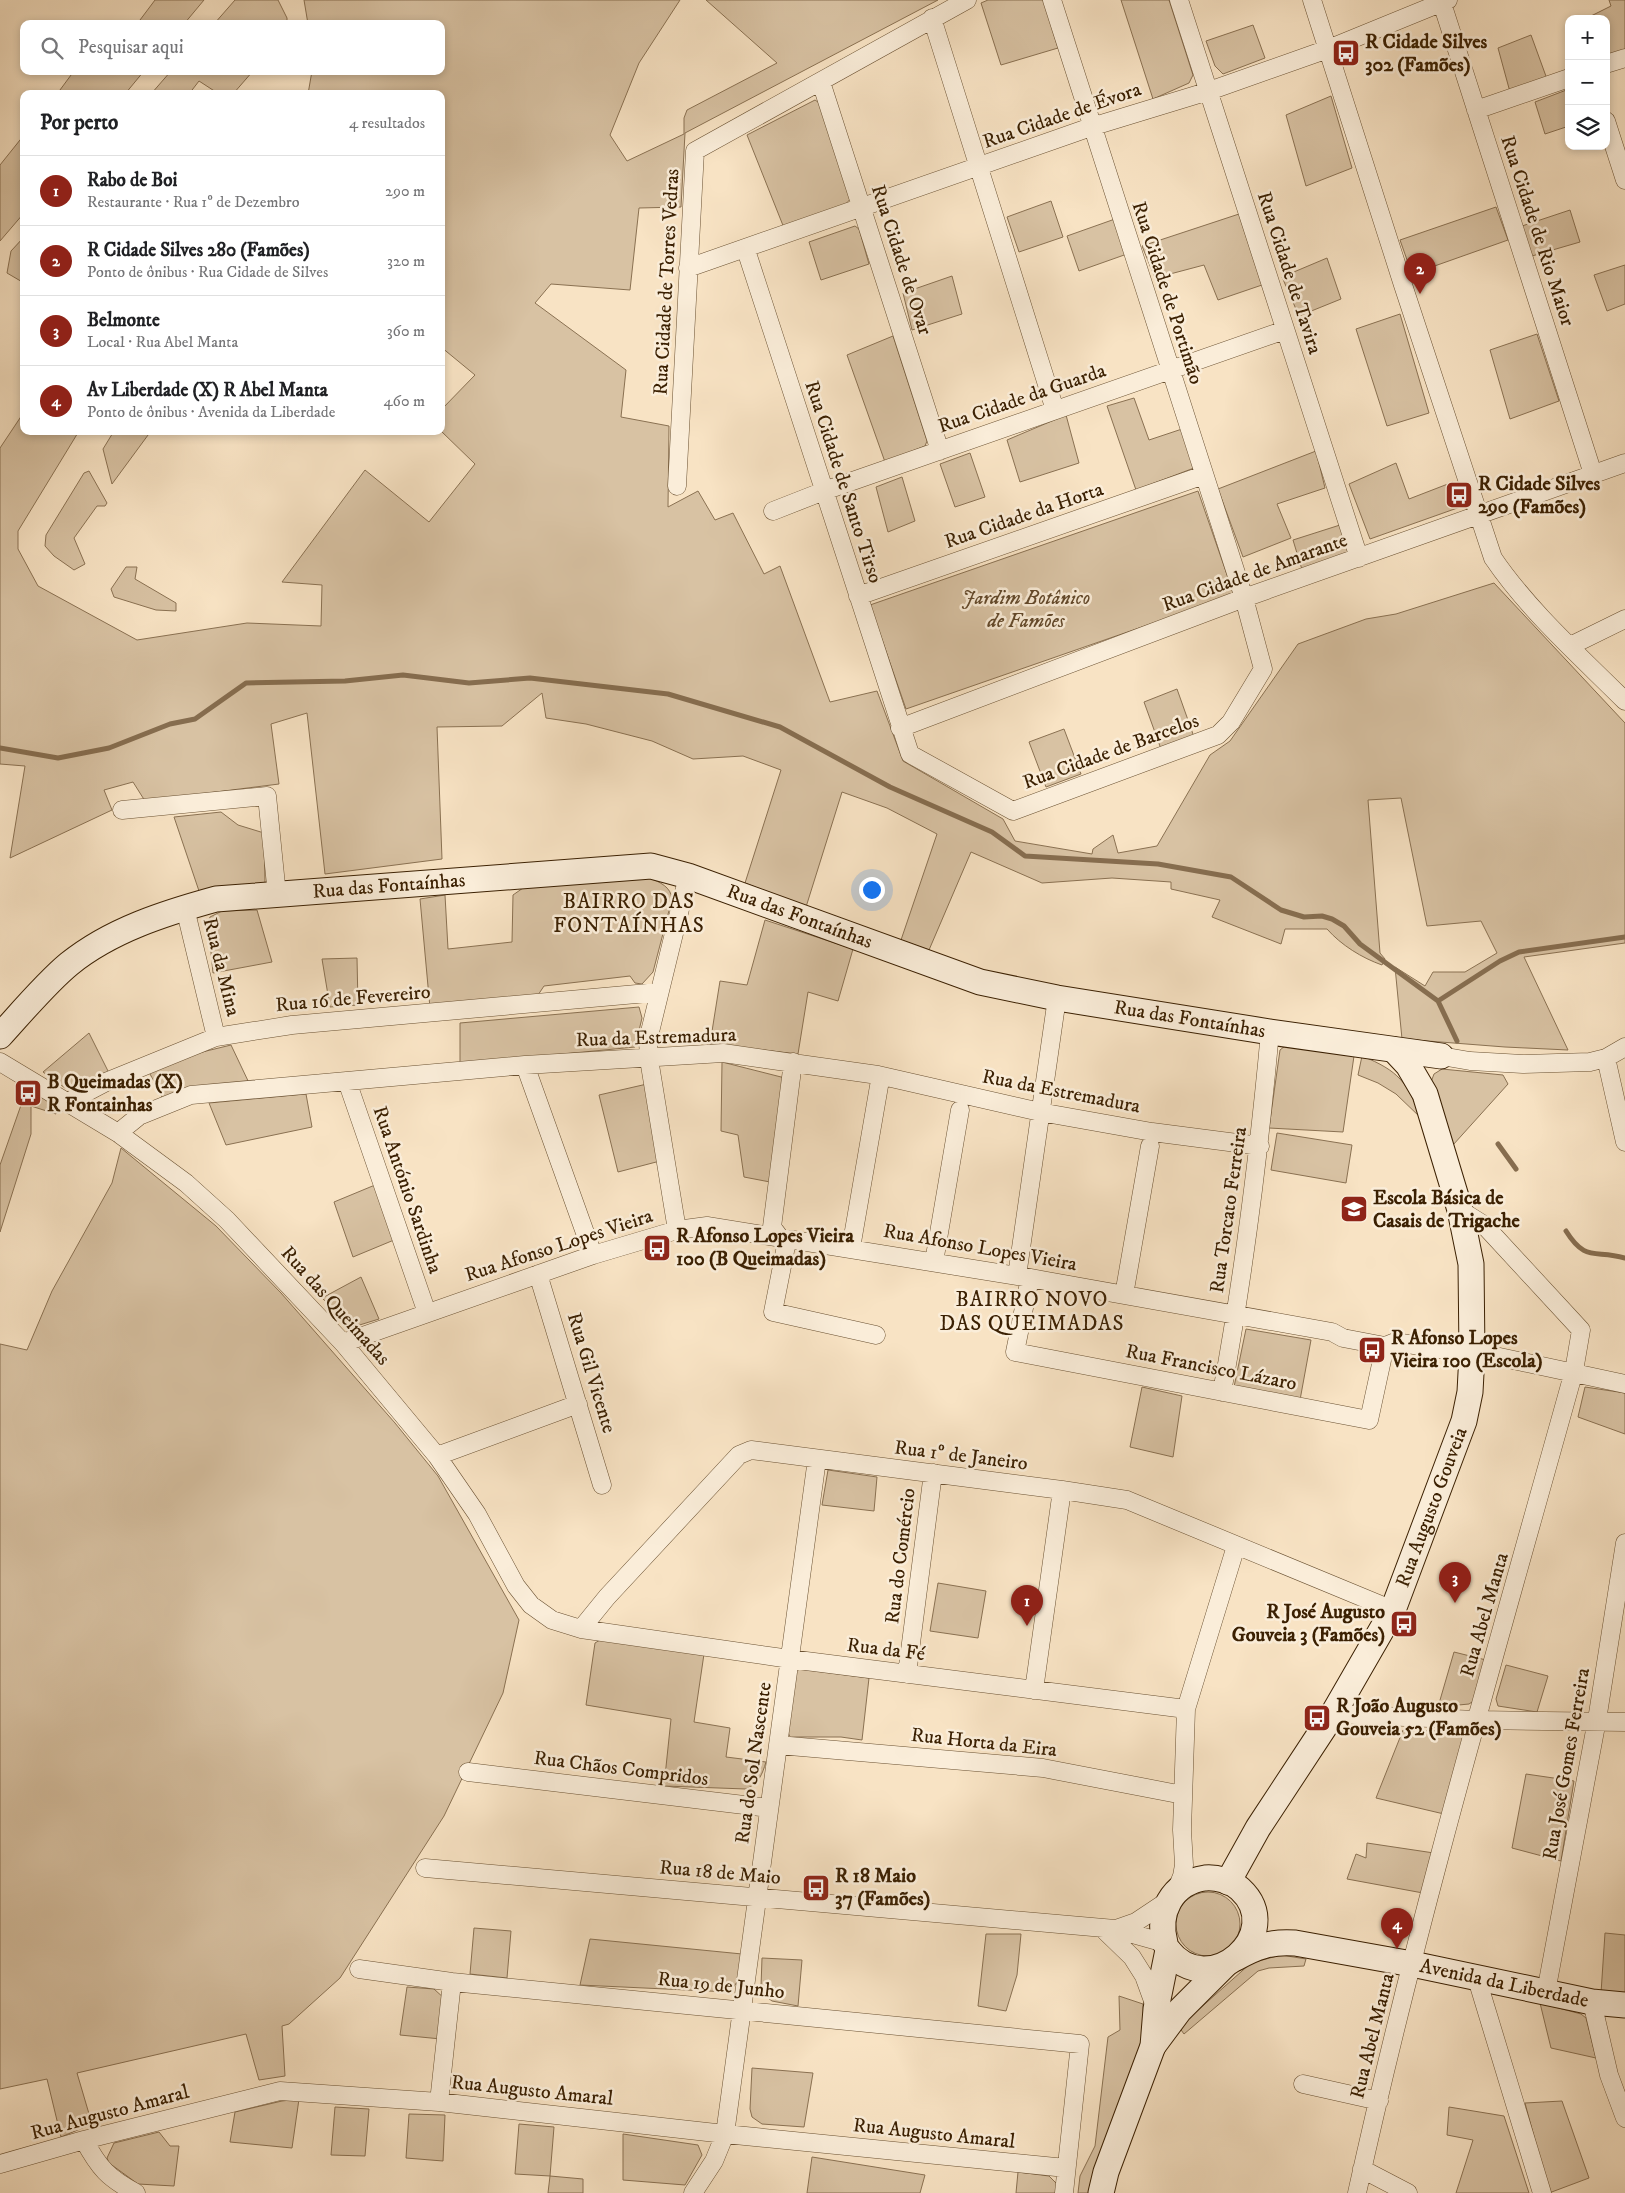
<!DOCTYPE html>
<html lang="pt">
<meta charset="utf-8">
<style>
:root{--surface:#fff;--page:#f6f6f6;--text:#202124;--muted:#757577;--line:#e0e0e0;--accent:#8f2418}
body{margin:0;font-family:"IM FELL DW Pica",serif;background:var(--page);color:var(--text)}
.controls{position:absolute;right:15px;top:15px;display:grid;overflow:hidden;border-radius:10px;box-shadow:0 2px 8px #0003}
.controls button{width:45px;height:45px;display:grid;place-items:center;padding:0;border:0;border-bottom:1px solid var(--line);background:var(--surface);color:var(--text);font:25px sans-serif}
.you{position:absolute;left:871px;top:889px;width:18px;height:18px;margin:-12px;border:4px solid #fff;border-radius:50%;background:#1a73e8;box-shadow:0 0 0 8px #1a73e833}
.badge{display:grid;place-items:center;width:32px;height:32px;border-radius:50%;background:var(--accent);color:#fff;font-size:16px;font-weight:700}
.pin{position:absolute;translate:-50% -41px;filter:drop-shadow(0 1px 2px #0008)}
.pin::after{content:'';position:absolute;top:26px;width:18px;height:15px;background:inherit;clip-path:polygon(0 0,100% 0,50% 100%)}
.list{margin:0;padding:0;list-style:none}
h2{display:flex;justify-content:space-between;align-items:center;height:65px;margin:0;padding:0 20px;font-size:21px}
h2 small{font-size:16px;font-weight:400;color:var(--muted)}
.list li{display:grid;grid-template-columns:32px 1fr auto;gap:15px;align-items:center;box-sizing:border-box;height:70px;padding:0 20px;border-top:1px solid var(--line)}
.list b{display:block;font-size:19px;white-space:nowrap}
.list p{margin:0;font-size:16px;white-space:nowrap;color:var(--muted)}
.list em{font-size:16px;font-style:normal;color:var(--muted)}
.icon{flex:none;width:28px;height:28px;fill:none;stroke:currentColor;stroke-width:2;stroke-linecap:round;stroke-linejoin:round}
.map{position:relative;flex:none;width:1625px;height:2193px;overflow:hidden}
.search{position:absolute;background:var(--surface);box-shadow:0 2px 8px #0003;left:20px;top:20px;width:425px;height:55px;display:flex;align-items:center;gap:12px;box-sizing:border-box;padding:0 18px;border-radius:10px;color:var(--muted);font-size:19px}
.panel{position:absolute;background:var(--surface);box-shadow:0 2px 8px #0003;left:20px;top:90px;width:425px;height:345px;border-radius:10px}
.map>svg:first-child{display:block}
</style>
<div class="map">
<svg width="1625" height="2193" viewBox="0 0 1625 2193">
<rect width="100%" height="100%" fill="#f8e3c4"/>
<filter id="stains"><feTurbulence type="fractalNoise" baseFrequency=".004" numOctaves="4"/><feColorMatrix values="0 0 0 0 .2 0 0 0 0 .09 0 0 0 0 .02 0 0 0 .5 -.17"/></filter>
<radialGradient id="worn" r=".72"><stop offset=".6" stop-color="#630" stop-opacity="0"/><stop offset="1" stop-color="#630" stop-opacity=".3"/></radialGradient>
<path fill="#d8c2a3" stroke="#8a7152" d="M155,0H204L184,24H137Z
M235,0H278L287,18V24H214Z
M304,0H680L639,63L610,135L627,161L684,134V118L687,110L777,63L706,0H938L685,133L681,207L639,208L630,290L551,284L535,303L626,370L621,417L669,426L668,507L698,491L715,520L733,513L764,574L780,566L830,702L877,691L903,761L1003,819L1015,841L1092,854L1093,849L1113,835L1118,853L1157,846L1210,755L1230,741L1298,644L1366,619L1396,614L1494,583L1625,723V943L1524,957L1568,1050L1505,1047L1402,1039L1395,967L1425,986L1433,972H1465L1497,953L1481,921L1427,926L1401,798L1368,800L1380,953L1385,959L1382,965C1362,958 1341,945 1327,929H1285L1281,944L1212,917L1220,900L1171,889V882L1112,878L1042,883L971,852L929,950L901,940L937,834L887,808L842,792L806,907L745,883L781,770L743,756L693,759L652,741L586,724L546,718L542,693L502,726L437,727L442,859L325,874L307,713L271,724L279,784L145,801L133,782L104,790L112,810L10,858L25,766L0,764V448L24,412V431H79L18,531V549L38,586L137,640L247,623L321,626L322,585L282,582L365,470L429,522L475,464L441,431V410L475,375L441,347V94H308L312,71H441V24H308Z
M988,0H1044L1058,48L1001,65L981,3Z
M1121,0H1169L1193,75L1189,83L1153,99Z
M1609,0H1625V50L1606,56V19H1585L1611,6Z
M1253,25L1265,58L1223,74L1215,66L1206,41Z
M1531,35L1547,79L1510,92L1498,48Z
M74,71H144L125,94H57Z
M171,71H253L233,94H219L199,81L189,94H151Z
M1569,89V126L1545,134L1535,102Z
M1331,96L1352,168L1306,186L1286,115Z
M815,100L821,104L852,197L845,205L784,228L747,135Z
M24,135V213L0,241V165Z
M1051,201L1063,237L1019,252L1007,217Z
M1496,207L1508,240L1412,274L1400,240Z
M1570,210L1580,242L1532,256L1522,226Z
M1239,214L1262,285L1218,300L1204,265L1155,278L1142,246Z
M1115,219L1127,254L1079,271L1067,236Z
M855,226L859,229L869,264L821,280L809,242Z
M24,237V283L7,273L11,251Z
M1327,258L1341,299L1299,316L1282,277Z
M1625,265V304L1607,311L1594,275Z
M952,276L962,314L912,330L903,293Z
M1400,314L1429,413L1387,426L1356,329Z
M1537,334L1559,401L1510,419L1490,350Z
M893,336L927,441L925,446L885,462L847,355Z
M1134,398L1149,440L1182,429L1194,468L1136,490L1107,406Z
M1066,415L1079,463L1020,482L1007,440Z
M114,431H151L112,484L103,449Z
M1316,451L1325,488L1277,504L1291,538L1243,557L1218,489Z
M970,453L985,497L955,507L940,464Z
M1396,463L1409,499L1453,482L1463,506L1370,539L1349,484Z
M89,471L107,503L105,506H97L74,538L85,564L74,570L54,556L45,546L46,535L84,473Z
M902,477L915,521L888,532L876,487Z
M1198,491L1234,595L906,709L870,605Z
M1340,525L1350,558L1303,573L1293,540Z
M126,567H137L135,579L176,603V611L156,610L114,597L111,589Z
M1177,689L1194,737L1161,749L1144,702Z
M1064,729L1081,774L1046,787L1029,742Z
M221,812L238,825L264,833L265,883L199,891L174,817Z
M649,878C660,882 671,887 672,899L653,972L642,984L635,983L630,976L544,986L538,995L430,1008L420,899L445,895L448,949L512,942L513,895L523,888Z
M257,910L272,962L213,973L208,922L210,917L222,911Z
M765,920L853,949L838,1001L808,992L798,1054L710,1044L720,981L747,985Z
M357,958L358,1005L330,1007L322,959Z
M639,1007L642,1018L635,1047L460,1064V1023Z
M89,1033L109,1073L72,1089L65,1088L43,1072Z
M231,1045L250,1085L163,1099L149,1072L190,1055Z
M1285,1046L1354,1056L1343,1132L1269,1128L1280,1050Z
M1362,1056C1399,1071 1407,1082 1421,1118L1396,1094L1378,1083L1358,1075Z
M722,1062L785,1078L770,1182L744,1177L738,1135L721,1131Z
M1442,1069L1503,1075L1508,1084L1453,1145L1431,1082L1434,1074Z
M647,1084L660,1161L618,1172L599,1095Z
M27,1088L58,1108L56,1114L31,1106V1134L0,1232V1165Z
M306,1094L312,1127L226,1145L209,1103Z
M1277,1133L1352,1145L1346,1183L1271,1170Z
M121,1148L216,1226L281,1293L395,1423L438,1476L519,1620L503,1693L444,1816L340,1978L289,2024L282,2026L285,2076L259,2080L246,2034L77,2073L92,2124L61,2137L47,2079L0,2089V1344L27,1350L52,1291L112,1183Z
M375,1185L394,1240L353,1257L334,1202Z
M361,1277L379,1319L353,1327L322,1298Z
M1246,1329L1311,1340L1300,1400L1234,1387Z
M1142,1387L1182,1396L1173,1457L1130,1447Z
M1585,1387L1625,1393V1434L1578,1417Z
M828,1470L877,1477L874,1511L822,1505Z
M938,1583L986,1591L978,1638L930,1631Z
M600,1640L704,1654L694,1722L730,1728L726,1757L766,1762C762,1775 759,1783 746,1789L664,1786L671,1719L586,1705L595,1643Z
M1454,1652L1486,1660L1475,1700L1469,1704L1438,1707Z
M1506,1665L1548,1676L1537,1712L1498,1706L1496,1699Z
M801,1669L869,1678L862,1740L841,1737H790L788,1732L795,1671Z
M1403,1730L1462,1732L1464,1738L1444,1814L1376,1798Z
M1526,1774L1574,1781L1561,1861L1512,1848Z
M1367,1843L1434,1853L1423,1893L1347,1879L1356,1854L1366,1858Z
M1176 1924a32 32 0 1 1 64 0a32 32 0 1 1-64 0Z
M474,1928L511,1931L507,1978L470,1974Z
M1605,1933L1625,1935V1996L1601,1993Z
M986,1934H1021L1017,1975L1006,2011L978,2006Z
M590,1939L742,1954L737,1982L730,1992L580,1985Z
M1281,1955L1306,1959L1304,1966L1269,1968L1258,1971L1184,2034L1179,2027L1251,1963Z
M762,1958L802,1960L798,2006L772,2001L764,1995L761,1987Z
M407,1987L434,1989L445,1999L441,2039L400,2035Z
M1119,1996L1143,2004L1144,2034L1090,2193H1078L1080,2176L1095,2146L1108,2037L1120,2030Z
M1540,2003L1581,2014L1586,2018L1596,2058L1551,2048Z
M752,2068L813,2073L804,2127L762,2124L752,2117L750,2109Z
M299,2099L292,2148L230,2142L235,2112L282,2101Z
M1562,2101L1589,2178L1549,2193L1525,2103Z
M335,2107L369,2109L365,2156L331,2155Z
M1449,2107L1504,2116L1529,2193H1456L1473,2140L1447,2135Z
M409,2114L445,2115L443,2161L406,2158Z
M519,2124L554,2127L550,2176L583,2179V2193H548L550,2176L515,2174Z
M159,2132L170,2146H179L174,2186L138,2184L109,2163L107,2158L114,2143Z
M623,2134L698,2145L702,2155L685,2185L623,2180Z
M812,2157L925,2175L920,2193H807Z
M1018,2172L1049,2176L1059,2186L1058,2193H1016Z"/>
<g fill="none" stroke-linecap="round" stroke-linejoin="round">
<path stroke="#866d4f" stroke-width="5" d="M0,748L58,758L109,748L170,724L195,719L246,683L345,681L403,675L469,683L530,678L668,694L780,727L890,787L992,832L1025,856L1158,864L1231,877L1281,910L1304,917L1322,916L1332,919L1344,926L1360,944L1438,1001L1457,1041
M1438,1001L1500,961L1519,952L1625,937
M1498,1144L1516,1169
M1566,1231C1586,1263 1595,1249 1625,1258"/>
<g stroke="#6a5132" stroke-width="19">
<path id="street" d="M1179,0L1359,558
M1312,0L1403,285L1493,558C1529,611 1580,656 1625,701
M1441,0L1593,474
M932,18L1055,410
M1606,64L1625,58
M821,82L940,451
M1476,110L1569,78
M1606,121L1625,180
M746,250L910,754L1013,811L1218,735L1231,722L1263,669L1244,598L1052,0
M688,268L1091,127L1209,91L1328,49L1448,0
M677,486L695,151L967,0
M773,511L824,491L1285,330
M858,596L1204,475
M1570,646L1625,619
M900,728L1244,598L1625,463
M122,810L267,796L277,895
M185,908L216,1037
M1441,1056L1470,1061L1523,1064L1590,1062L1606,1058L1625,1047
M1606,1058L1625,1142
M0,1062L118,1133L186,1183L227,1220L343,1343L437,1456L477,1514L516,1586L531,1605L552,1620L581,1629L790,1659L1186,1709
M793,1062L772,1227L786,1246L773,1312L876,1335
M525,1065L593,1255
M347,1081L427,1313
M66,1103L108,1081L216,1037L292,1025L659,992
M118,1133L139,1116L191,1095L525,1065L723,1053L878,1075L1040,1112L1152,1132L1260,1146
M677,1230L649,1059L648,1040L688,876
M851,1248L879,1086
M934,1262L960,1110
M538,1274L602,1485
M1017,1276L1057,998
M1030,1278L1015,1352L1369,1420L1385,1346
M1124,1295L1150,1146
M343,1343L593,1255L677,1230L707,1226L1030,1278L1332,1332L1343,1338L1385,1346L1395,1342L1472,1354L1481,1353L1625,1384
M1222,1392C1244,1273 1259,1153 1270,1032
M437,1456L578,1404
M581,1629L607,1597L739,1455L751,1450L1062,1490L1127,1500L1393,1610
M907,1674L933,1473
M1034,1690L1062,1490
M1333,1714L1477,1720L1625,1722
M778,1745L1043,1768L1183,1795
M468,1772L769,1808
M425,1868L1115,1929L1165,1943L1168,1950
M1176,1891L1182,1876L1184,1865L1182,1830L1186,1709L1236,1546
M1102,1928L1132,1957L1144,1976L1156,2009
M1116,1929L1136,1922L1169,1900
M359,1969L452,1982L1080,2044L1064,2193
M1477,1979L1542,2193
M1546,1992L1597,1720L1625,1543
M1592,2002L1609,2075L1625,2118
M1303,2084L1379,2101
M439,2102L452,1982
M84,2140C99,2168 108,2178 136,2193
M0,2164L84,2140L280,2091L439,2102L725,2134L1066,2168
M1362,2169L1408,2193
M693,2193L714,2161L725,2134L817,1459
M1357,2193C1418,1916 1498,1644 1574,1371L1581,1330L1484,1225L1460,1210"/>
</g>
<g stroke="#3b2002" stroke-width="27">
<g id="secondary">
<path id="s1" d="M0,1036C21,1013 46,983 69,964C111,930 165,913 216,899L651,866L688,876L980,982L1057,998L1270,1032L1441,1056"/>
<path id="s2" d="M1228,1882L1258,1828L1333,1714L1393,1610L1464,1421L1470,1392L1472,1354L1471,1264L1460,1210L1425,1094L1408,1065L1394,1050"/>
<path d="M1165,1943C1157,1913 1171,1883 1205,1878C1217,1877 1231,1881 1240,1889C1288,1933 1209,2003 1168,1950"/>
<path id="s3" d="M1236,1958C1255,1947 1272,1941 1295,1943L1412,1964L1592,2002L1625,2005"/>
<path d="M1153,2046L1179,2011L1225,1965"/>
<path d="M1101,2193L1106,2172L1153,2046L1156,2009L1168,1950"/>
</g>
</g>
<use href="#street" stroke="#faedd9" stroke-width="18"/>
<use href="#secondary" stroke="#faedd9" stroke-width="25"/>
</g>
<defs>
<g id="bus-square" transform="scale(1.4375)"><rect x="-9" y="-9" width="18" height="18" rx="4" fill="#8f2418" stroke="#faedd9"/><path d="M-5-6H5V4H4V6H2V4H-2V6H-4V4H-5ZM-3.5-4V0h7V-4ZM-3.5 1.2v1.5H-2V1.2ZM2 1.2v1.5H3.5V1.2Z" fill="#fff"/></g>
<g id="school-square" transform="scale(1.4375)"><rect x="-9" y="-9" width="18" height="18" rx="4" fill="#8f2418" stroke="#faedd9"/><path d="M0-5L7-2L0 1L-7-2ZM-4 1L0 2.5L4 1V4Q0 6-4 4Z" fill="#fff"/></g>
</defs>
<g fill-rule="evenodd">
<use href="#bus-square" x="1346" y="53"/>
<use href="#bus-square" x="1459" y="495"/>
<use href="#bus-square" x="28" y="1093"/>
<use href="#school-square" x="1354" y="1209"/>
<use href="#bus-square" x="657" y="1248"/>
<use href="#bus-square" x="1372" y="1350"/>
<use href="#bus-square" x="1404" y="1624"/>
<use href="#bus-square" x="1317" y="1718"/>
<use href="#bus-square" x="816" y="1888"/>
</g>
<g text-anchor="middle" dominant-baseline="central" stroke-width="5" stroke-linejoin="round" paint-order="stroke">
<g font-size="20" font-weight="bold" fill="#3b2002" stroke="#faedd9" text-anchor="start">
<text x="1365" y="42">R Cidade Silves<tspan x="1365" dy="23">302 (Famões)</tspan></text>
<text x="1478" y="484">R Cidade Silves<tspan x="1478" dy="23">290 (Famões)</tspan></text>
<text x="47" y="1082">B Queimadas (X)<tspan x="47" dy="23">R Fontainhas</tspan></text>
<text x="1373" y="1198">Escola Básica de<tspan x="1373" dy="23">Casais de Trigache</tspan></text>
<text x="676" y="1236">R Afonso Lopes Vieira<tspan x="676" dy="23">100 (B Queimadas)</tspan></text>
<text x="1391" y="1338">R Afonso Lopes<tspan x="1391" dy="23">Vieira 100 (Escola)</tspan></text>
<text x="1385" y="1612" text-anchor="end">R José Augusto<tspan x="1385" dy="23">Gouveia 3 (Famões)</tspan></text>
<text x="1336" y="1706">R João Augusto<tspan x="1336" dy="23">Gouveia 52 (Famões)</tspan></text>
<text x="835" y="1876">R 18 Maio<tspan x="835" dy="23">37 (Famões)</tspan></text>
</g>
<g font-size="20" fill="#3b2002" stroke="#faedd9">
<text transform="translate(1062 116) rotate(-19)">Rua Cidade de Évora</text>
<text transform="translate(1537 231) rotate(72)">Rua Cidade de Rio Maior</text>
<text transform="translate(901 260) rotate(72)">Rua Cidade de Ovar</text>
<text transform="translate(1289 273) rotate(72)">Rua Cidade de Tavira</text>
<text transform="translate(667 282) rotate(-87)">Rua Cidade de Torres Vedras</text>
<text transform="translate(1167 293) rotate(72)">Rua Cidade de Portimão</text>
<text transform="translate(1022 399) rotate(-19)">Rua Cidade da Guarda</text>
<text transform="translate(843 482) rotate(72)">Rua Cidade de Santo Tirso</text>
<text transform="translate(1024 516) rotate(-19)">Rua Cidade da Horta</text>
<text transform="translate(1255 573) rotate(-20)">Rua Cidade de Amarante</text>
<text transform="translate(1111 752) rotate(-20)">Rua Cidade de Barcelos</text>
<text stroke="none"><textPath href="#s1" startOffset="435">Rua das Fontaínhas</textPath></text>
<text stroke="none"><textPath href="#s1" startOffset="855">Rua das Fontaínhas</textPath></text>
<text transform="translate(221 967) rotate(76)">Rua da Mina</text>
<text transform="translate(353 999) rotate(-5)">Rua 16 de Fevereiro</text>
<text stroke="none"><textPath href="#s1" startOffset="1260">Rua das Fontaínhas</textPath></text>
<text transform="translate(656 1038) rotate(-2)">Rua da Estremadura</text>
<text transform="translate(1061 1092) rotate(11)">Rua da Estremadura</text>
<text transform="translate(407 1190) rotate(71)">Rua António Sardinha</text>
<text transform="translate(1229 1210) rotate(-82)">Rua Torcato Ferreira</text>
<text transform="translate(559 1246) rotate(-18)">Rua Afonso Lopes Vieira</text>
<text transform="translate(980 1248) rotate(10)">Rua Afonso Lopes Vieira</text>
<text transform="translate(335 1306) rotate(48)">Rua das Queimadas</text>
<text transform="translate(1211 1368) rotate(11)">Rua Francisco Lázaro</text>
<text transform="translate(591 1373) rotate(73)">Rua Gil Vicente</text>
<text transform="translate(961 1456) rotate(7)">Rua 1º de Janeiro</text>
<text stroke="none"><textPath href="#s2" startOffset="428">Rua Augusto Gouveia</textPath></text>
<text transform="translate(901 1556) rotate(-83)">Rua do Comércio</text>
<text transform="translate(1485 1615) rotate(-74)">Rua Abel Manta</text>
<text transform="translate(886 1650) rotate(7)">Rua da Fé</text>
<text transform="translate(984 1743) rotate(6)">Rua Horta da Eira</text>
<text transform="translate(754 1763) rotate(-82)">Rua do Sol Nascente</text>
<text transform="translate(1567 1764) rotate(-80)">Rua José Gomes Ferreira</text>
<text transform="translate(621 1769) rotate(7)">Rua Chãos Compridos</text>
<text transform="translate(720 1873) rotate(5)">Rua 18 de Maio</text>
<text stroke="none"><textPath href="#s3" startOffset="275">Avenida da Liberdade</textPath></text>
<text transform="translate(721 1986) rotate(6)">Rua 19 de Junho</text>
<text transform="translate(1373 2036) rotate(-76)">Rua Abel Manta</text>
<text transform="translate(532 2091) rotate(6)">Rua Augusto Amaral</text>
<text transform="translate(110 2113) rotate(-15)">Rua Augusto Amaral</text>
<text transform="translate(934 2134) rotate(6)">Rua Augusto Amaral</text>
</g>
<g font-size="20" font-style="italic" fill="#62482a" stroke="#faedd9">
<text x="1026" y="598">Jardim Botânico<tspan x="1026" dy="23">de Famões</tspan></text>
</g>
<g font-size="21" letter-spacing="1" fill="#3b2002" stroke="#faedd9">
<text x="629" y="902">BAIRRO DAS<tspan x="629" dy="24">FONTAÍNHAS</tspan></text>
<text x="1032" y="1300">BAIRRO NOVO<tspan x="1032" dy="24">DAS QUEIMADAS</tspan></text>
</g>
</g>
<rect width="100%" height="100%" filter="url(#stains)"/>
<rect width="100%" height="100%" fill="url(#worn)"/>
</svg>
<div class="controls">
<button>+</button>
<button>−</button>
<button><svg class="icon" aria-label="layers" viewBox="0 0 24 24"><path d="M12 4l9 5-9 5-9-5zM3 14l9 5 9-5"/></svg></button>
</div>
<div class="you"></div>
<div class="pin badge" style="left:1027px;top:1626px">1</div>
<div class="pin badge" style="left:1420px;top:294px">2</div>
<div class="pin badge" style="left:1455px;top:1603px">3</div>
<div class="pin badge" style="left:1397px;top:1949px">4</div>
<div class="search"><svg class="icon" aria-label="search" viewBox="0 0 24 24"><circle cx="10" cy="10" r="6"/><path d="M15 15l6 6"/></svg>Pesquisar aqui</div>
<section class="panel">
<h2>Por perto<small>4 resultados</small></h2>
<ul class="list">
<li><span class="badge">1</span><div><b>Rabo de Boi</b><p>Restaurante · Rua 1º de Dezembro</p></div><em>290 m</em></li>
<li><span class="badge">2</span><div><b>R Cidade Silves 280 (Famões)</b><p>Ponto de ônibus · Rua Cidade de Silves</p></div><em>320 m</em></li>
<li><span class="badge">3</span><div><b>Belmonte</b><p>Local · Rua Abel Manta</p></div><em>360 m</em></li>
<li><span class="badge">4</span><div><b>Av Liberdade (X) R Abel Manta</b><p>Ponto de ônibus · Avenida da Liberdade</p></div><em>460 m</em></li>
</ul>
</section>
</div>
